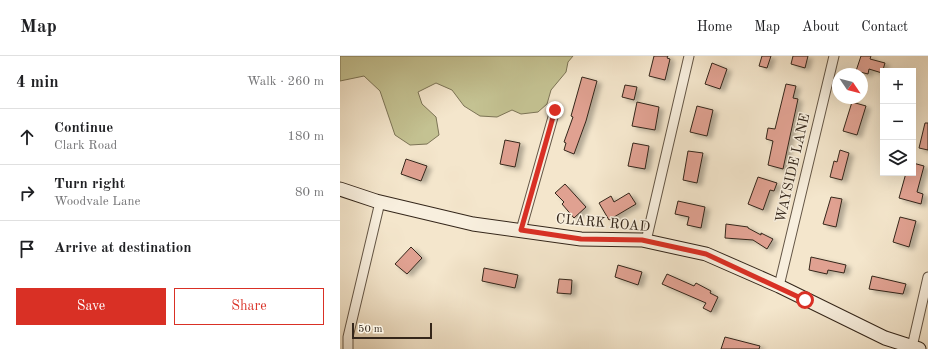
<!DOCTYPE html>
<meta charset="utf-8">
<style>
:root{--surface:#fff;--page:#f2f2f2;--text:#202124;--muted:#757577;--line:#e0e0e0;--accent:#d93025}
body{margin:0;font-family:"Old Standard TT",serif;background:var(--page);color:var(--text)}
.controls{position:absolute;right:12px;top:12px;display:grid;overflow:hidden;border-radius:0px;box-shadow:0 4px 16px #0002}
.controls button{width:36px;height:36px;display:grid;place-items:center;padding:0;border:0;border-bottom:1px solid var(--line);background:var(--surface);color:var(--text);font:20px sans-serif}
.compass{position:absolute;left:492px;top:12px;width:36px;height:36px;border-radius:50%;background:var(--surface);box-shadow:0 4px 16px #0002;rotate:125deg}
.scale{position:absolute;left:12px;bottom:10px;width:80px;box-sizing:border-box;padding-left:4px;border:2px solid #34261a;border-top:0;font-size:11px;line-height:14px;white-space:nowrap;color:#34261a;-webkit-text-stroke:3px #f8efde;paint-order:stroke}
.stop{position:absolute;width:12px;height:12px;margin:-9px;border:3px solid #d93025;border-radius:50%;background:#fff}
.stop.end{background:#d93025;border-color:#fff;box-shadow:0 1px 4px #0008}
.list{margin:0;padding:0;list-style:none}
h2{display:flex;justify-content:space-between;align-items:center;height:52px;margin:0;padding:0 16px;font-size:17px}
h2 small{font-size:13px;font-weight:400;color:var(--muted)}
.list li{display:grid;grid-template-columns:26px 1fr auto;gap:12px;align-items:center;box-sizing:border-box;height:56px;padding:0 16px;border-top:1px solid var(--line)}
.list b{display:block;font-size:15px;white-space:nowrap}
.list p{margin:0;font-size:13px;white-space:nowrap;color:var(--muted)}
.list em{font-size:13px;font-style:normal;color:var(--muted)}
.actions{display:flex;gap:8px;padding:12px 16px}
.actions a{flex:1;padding:9px 0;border:1px solid var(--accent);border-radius:0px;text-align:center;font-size:14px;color:var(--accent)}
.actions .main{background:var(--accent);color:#fff}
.icon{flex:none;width:22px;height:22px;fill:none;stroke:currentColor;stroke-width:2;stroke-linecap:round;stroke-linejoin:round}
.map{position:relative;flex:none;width:588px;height:293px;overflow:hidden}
header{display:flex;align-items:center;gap:24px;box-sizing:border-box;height:56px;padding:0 20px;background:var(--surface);border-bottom:1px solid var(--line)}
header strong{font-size:19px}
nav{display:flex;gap:22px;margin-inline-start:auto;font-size:14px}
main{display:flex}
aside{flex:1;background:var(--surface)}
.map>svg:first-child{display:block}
</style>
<header>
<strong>Map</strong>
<nav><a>Home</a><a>Map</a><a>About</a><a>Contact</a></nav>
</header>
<main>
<aside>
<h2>4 min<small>Walk · 260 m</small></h2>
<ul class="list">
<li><svg class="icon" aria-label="ahead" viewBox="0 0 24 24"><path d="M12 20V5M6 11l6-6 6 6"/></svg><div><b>Continue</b><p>Clark Road</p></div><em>180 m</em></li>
<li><svg class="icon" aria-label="right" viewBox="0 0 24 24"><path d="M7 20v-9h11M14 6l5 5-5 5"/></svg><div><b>Turn right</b><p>Woodvale Lane</p></div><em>80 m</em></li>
<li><svg class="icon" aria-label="arrive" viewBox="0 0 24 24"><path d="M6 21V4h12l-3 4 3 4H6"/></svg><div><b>Arrive at destination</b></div></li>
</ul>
<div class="actions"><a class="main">Save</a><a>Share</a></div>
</aside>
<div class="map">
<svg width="588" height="293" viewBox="0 0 588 293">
<defs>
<filter id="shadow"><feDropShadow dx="4.5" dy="2.5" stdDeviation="2" flood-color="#0004"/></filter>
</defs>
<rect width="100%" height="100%" fill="#f4e6cc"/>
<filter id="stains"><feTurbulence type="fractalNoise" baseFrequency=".005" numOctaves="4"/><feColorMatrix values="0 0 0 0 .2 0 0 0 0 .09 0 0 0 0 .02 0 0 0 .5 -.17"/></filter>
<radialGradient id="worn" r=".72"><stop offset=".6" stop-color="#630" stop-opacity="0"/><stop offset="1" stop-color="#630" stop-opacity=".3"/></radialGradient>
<path fill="#c4c292" stroke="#7c7456" d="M0,0H233L228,6L226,16L211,34L207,48L198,56L181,58L172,54L157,61L140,60L124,50L112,34L96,27L78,36L82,48L96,61L99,79L87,88L70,89L55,79L40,35L24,20L0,25Z"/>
<path fill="#e0a191" stroke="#34261a" filter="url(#shadow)" d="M314,0H328L327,2L330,3L325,24L309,20Z
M422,0H431L427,12L419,10Z
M453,0H468L465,12L451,8Z
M521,0H531L530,3L545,7L542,17L529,13L528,18L516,15Z
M372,7L387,13L380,33L365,28Z
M242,21L257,25L246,65L234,98L224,94L226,87L224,86L233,61L231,60Z
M446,28L456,30L453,42L458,43L443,113L428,109L433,85L426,83L428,72L435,73Z
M285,29L297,31L294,44L282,41Z
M297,46L319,51L315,74L292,70Z
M512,46L526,50L517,79L503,75Z
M357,50L373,54L367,80L350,76Z
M585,67H588V94L579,92Z
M165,84L180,87L175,111L160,108Z
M293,87L309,90L305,113L288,110Z
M500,94L509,97L502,124L490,121L494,105L497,106Z
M348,95L363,97L357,127L343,124Z
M66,103L87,110L81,125L61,118Z
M573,107L584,110L577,136L583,138L581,148L559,142L566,117H573Z
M418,121L437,127L434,135L430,134L423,154L408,148Z
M225,128L246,151L234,162L222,148L224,146L215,137Z
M289,137L296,148L269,164L259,147L271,140L274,146Z
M491,141L502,143L496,171L483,168Z
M338,145L365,151L361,172L347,169L349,161L335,158Z
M560,161L576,165L569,191L553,186Z
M386,168L408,171V172L421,179V177L433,183L427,193L413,184L385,182Z
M71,191L82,202L67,218L55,208Z
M471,201L506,209L504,217L488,214L487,218L469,214Z
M278,209L302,216L298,229L275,221Z
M144,212L178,219L175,232L142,225Z
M327,218L354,230L356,227L371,235L370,237L378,241L371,256L363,252L366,247L322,228Z
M532,220L566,228L563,238L529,233Z
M219,223L232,224L231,238L217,237Z
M385,281L420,290L419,293H381Z"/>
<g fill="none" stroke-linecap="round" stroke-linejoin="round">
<g stroke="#645646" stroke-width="11">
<path id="street" d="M181,174L215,54
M306,185L349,0
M439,230L494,0
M572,291L588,221
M8,293V281L40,146"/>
</g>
<g stroke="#34261a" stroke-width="15">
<path id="secondary" d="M0,133L36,145L133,168L241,183L302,184L366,198L439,230L545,282L579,293"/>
</g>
<use href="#street" stroke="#f8efde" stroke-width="9"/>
<use href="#secondary" stroke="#f8efde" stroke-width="13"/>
</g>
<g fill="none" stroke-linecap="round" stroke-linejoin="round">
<path stroke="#d93025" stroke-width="5" d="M215,54L181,174L241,183L302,184L366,198L465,244"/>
</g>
<g text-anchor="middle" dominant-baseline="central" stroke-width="3" stroke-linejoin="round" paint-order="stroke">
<g font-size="14" fill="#34261a" stroke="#f8efde">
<text transform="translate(453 112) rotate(-77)">WAYSIDE LANE</text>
<text transform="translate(263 167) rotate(5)">CLARK ROAD</text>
</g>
</g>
<rect width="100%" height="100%" filter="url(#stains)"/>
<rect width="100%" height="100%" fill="url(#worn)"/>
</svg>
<div class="controls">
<button>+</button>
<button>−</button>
<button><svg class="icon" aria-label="layers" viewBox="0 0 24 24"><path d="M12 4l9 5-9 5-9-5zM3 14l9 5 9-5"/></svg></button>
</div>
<svg class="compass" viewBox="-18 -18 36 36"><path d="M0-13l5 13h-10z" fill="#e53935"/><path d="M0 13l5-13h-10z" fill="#757577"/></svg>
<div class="scale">50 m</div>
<div class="stop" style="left:465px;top:244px"></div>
<div class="stop end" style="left:215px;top:54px"></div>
</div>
</main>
